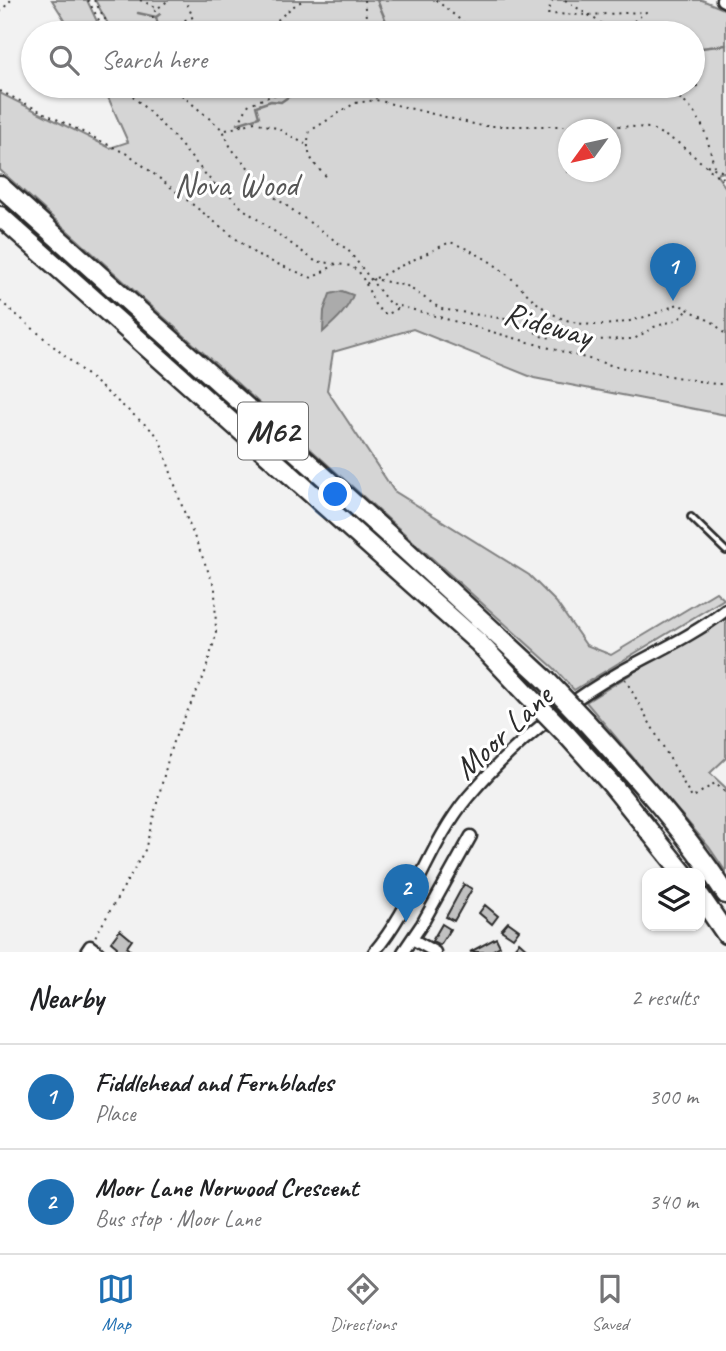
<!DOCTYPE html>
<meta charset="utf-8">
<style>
:root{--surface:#fff;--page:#f2f2f2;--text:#202124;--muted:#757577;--line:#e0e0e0;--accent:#1f6fb2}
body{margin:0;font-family:Caveat,sans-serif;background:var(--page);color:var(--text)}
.controls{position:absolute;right:21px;bottom:21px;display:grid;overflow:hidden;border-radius:14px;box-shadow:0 2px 5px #0004}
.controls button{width:63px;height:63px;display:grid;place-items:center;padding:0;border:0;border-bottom:2px solid var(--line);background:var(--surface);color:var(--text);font:35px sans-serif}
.compass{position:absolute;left:558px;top:119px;width:63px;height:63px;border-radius:50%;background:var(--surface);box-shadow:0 2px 5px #0004;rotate:237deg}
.you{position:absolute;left:336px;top:495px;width:24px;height:24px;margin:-18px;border:5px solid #fff;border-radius:50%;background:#1a73e8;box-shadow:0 0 0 10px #1a73e833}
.badge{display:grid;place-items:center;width:46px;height:46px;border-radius:50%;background:var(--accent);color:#fff;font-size:23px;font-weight:700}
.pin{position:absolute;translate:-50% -58px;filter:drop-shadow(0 2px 4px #0008)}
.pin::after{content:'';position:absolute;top:37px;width:24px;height:21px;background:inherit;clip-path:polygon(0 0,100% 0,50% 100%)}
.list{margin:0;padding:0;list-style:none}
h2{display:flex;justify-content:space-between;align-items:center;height:91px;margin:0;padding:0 28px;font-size:30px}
h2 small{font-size:23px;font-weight:400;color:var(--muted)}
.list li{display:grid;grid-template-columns:46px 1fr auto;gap:21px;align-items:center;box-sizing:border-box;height:105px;padding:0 28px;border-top:2px solid var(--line)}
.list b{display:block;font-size:26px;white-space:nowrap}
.list p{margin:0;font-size:23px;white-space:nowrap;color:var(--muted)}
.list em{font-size:23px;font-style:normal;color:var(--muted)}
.icon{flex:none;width:38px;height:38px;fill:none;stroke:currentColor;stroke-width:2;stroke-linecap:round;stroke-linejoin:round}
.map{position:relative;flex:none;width:726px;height:952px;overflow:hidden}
.search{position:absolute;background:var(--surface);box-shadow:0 2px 5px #0004;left:21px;right:21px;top:21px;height:77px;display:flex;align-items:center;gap:18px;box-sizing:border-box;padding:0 24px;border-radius:38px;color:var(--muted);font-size:26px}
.sheet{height:301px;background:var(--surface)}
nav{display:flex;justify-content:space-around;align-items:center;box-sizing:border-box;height:98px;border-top:2px solid var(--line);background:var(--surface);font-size:19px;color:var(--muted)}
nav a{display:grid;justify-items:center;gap:4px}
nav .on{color:var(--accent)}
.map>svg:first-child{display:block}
</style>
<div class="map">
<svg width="726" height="952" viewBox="0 0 726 952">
<rect width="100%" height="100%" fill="#f2f2f2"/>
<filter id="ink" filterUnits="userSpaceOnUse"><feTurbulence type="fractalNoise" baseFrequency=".0143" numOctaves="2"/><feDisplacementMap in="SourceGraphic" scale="14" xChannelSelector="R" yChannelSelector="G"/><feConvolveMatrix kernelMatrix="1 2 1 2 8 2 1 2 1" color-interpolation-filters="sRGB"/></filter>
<g filter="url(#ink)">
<path fill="#d5d5d5" stroke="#808080" stroke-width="2" fill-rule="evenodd" d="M52,0H87L101,30L106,33H73Z
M95,0H702L726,10V175L724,172L716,174L726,188V415L534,378L413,329L333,352L327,390L394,491L529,575L556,602L586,645L611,655L716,592L724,599L574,690L554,668L0,170V93L110,148L128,142L103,86H693V33H113ZM568,130H610V172H568Z
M726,615V758L710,773L726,788V872L709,847L586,702Z"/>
<path fill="#ababab" stroke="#787878" stroke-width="2" d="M342,291L353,295C347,311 336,320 323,332L324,311L330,294Z"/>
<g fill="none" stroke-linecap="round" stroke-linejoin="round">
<path stroke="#787878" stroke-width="2.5" d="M377,0L391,33
M138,13L156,17L160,14
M156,17L158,25L170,26
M693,49L726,45
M237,124L259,117L256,106L271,101L281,102L298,90L314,86"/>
</g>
<path fill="#c1c1c1" stroke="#2b2b2b" stroke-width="2" d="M464,884L472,889L454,921L446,917Z
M485,905L498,916L492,924L479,913Z
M508,922L519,930L513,938L501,930Z
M442,924L450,929L440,945L432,941Z
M120,930L132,940L127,947L130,950L129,952H119L116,950L117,947L111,942Z
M496,938L500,946L490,952H470Z
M519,942L530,952H518L514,948Z"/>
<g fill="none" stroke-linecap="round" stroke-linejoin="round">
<g stroke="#2b2b2b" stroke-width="10">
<path id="lane" d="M691,517L726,551"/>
</g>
<g stroke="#2b2b2b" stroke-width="15">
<path id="street" d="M722,0L726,2
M412,939L435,952
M86,952L90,946L98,952
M374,952C414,905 429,844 468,797C510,747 564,704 620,672C656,652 694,635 726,610
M403,952L422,924L471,836"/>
</g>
<g stroke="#2b2b2b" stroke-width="23">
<path id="highway" d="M0,186L400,545L545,679
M0,216L479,643L529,696
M586,722C635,776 686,832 726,894
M567,735L613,786L683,873
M700,896L726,934"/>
</g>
<path stroke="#2b2b2b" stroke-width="2" stroke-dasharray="2 5" stroke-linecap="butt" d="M88,0L106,33
M94,0L113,33
M140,0L158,8L169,0
M364,0L368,33
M436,0L476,33
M552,0L548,14L589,15L642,12H646L630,24L650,28
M565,0L607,27L613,33
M0,12L11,0
M151,32L153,13L157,9
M152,33L193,17L185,0
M261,33C277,23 287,8 304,0
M638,33L649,28
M123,86L172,135L213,183L225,190L242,208L315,261L351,266L359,272L366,284L374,279L407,286L441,309L505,319L528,326L540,336L553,338L579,334L585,340L634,339L654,327L679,319L690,308
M171,86L223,130L231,148L273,196L348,250L389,303L614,366L715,384H726
M369,86L376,99
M662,86C700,110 704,123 714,166
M0,91L131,156L258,256L312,278L336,264
M676,94L697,86L693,84
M242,125L241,119L249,104L299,86
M226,130L255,122L276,128L305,144
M707,165L721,171L723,178
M326,176C311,163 304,151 310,131L355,103L376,100L482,126H619L650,128L677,142L726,183
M376,278L450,242C472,250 492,261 510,277C521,287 532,300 545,309C586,338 638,322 678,304L714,323L726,335
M366,284L376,307L387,315L400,307
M0,301C52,344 102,389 154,432L160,440L183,509L215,588L216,635L204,676L172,744L145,850L95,937
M625,679L692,798L715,783L726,793"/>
<use href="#lane" stroke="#fff" stroke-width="4.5"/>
<use href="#street" stroke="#fff" stroke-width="10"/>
<use href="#highway" stroke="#fff" stroke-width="18"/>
<g stroke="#2b2b2b" stroke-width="23" stroke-linecap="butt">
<path id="highway-bridge" d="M545,679L586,722
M529,696L567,735"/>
</g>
<use href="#highway-bridge" stroke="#fff" stroke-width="18"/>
</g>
</g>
<g text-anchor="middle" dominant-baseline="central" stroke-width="6" stroke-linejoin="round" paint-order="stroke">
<rect fill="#fff" stroke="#6b6b6b" stroke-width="2" x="238" y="402.5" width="70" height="57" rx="5"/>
<g font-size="32" font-weight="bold" fill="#2b2b2b">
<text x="273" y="431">M62</text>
</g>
<g font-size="33" fill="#565656" stroke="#fff">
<text x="236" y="185">Nova Wood</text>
</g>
<g font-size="33" fill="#2b2b2b" stroke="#fff">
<text transform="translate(548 324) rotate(16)">Rideway</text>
<text transform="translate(503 732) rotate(-43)">Moor Lane</text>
</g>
</g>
</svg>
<div class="controls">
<button><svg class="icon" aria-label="layers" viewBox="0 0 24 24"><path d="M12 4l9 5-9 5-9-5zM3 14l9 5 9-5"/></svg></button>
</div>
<svg class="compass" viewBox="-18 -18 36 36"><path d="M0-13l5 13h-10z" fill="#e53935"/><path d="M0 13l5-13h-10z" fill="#757577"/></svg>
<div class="you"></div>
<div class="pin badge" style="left:673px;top:301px">1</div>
<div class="pin badge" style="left:406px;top:922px">2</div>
<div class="search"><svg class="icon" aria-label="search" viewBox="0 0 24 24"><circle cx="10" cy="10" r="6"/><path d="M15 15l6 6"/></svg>Search here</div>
</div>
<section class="sheet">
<h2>Nearby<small>2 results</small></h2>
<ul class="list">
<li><span class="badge">1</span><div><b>Fiddlehead and Fernblades</b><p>Place</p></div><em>300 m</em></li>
<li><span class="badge">2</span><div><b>Moor Lane Norwood Crescent</b><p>Bus stop · Moor Lane</p></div><em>340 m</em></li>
</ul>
</section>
<nav>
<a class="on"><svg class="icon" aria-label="map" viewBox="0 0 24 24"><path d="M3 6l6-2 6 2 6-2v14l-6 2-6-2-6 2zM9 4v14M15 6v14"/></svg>Map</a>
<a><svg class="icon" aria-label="directions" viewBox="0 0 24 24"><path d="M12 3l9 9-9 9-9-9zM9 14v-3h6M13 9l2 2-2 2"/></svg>Directions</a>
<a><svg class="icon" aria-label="saved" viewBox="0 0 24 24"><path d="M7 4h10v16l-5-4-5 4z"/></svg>Saved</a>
</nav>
